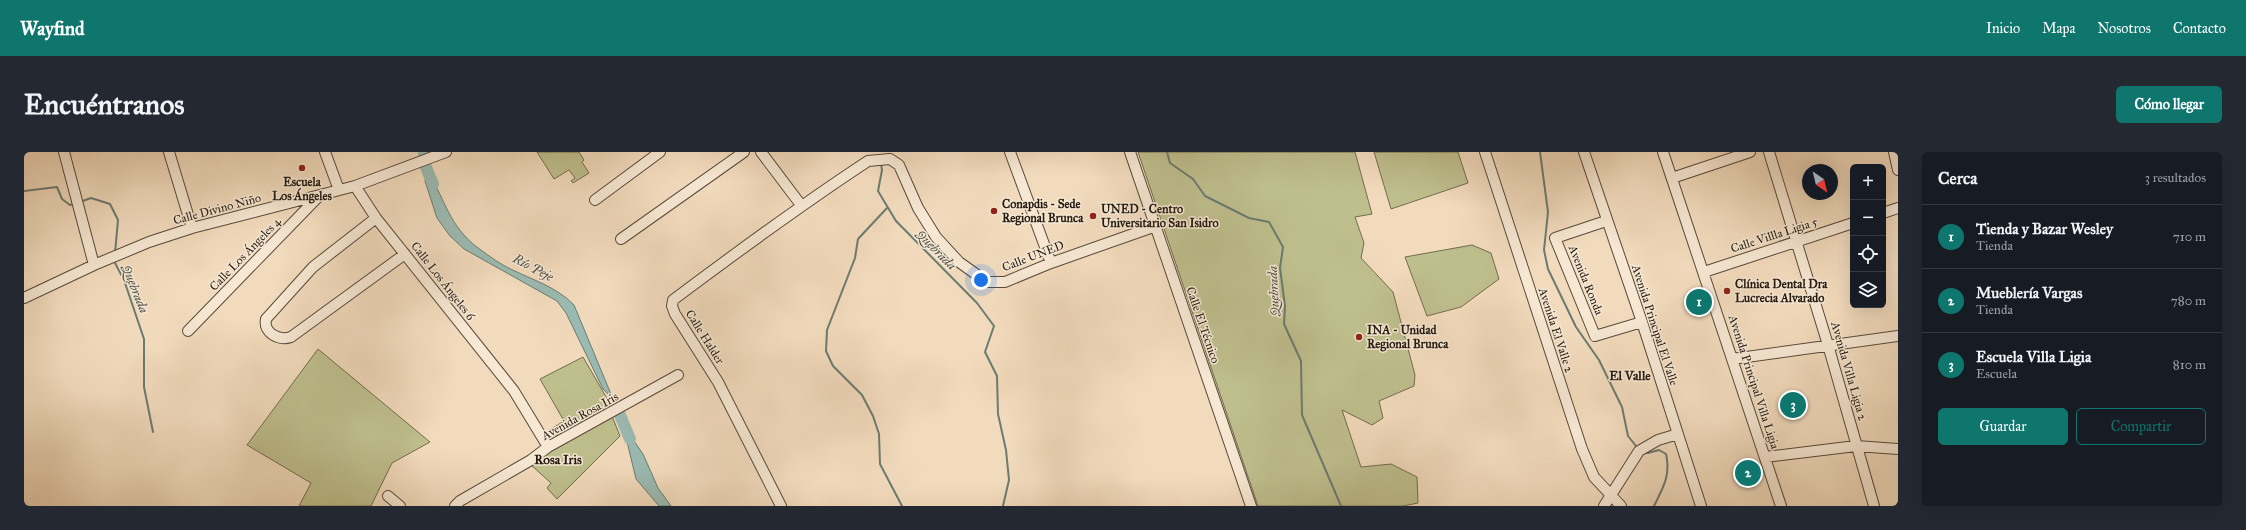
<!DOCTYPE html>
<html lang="es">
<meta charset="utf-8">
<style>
:root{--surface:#171b24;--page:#242831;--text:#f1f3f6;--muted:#9ea1a6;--line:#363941;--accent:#0f766e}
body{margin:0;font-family:"IM FELL Great Primer",serif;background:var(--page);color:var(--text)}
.controls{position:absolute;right:12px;top:12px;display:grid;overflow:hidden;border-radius:6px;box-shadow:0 4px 16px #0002}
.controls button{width:36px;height:36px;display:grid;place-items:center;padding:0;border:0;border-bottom:1px solid var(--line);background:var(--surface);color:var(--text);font:20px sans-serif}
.compass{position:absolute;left:1778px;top:12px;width:36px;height:36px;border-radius:50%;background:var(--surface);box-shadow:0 4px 16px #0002;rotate:145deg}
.you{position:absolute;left:957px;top:128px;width:14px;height:14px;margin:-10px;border:3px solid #fff;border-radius:50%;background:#1a73e8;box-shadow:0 0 0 6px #1a73e833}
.badge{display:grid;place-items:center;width:26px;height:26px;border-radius:50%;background:var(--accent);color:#fff;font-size:13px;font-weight:700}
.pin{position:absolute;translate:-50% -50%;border:2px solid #fff;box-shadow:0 1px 4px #0006}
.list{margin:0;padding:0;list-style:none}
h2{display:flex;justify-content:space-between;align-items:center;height:52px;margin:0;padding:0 16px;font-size:17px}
h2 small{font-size:13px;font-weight:400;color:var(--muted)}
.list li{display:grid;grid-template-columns:26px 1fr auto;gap:12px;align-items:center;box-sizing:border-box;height:64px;padding:0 16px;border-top:1px solid var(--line)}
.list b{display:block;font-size:15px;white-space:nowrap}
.list p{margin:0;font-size:13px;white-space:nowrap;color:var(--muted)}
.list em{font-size:13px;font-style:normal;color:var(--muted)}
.actions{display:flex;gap:8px;padding:12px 16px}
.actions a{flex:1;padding:9px 0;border:1px solid var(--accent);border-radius:6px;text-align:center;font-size:14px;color:var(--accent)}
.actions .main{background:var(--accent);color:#fff}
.icon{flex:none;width:22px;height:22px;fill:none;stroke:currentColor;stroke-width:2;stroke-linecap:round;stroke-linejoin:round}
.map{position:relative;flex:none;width:1874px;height:354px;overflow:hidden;border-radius:6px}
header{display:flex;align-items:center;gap:24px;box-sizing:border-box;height:56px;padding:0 20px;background:var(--accent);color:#fff}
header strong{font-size:19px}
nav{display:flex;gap:22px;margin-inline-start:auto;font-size:14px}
.intro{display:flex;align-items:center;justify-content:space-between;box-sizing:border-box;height:96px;padding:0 24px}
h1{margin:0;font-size:28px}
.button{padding:10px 18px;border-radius:6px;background:var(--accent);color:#fff;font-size:14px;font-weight:700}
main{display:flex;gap:24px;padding:0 24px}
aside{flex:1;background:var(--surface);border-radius:6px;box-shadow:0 4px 16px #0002}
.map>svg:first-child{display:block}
</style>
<header>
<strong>Wayfind</strong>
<nav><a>Inicio</a><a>Mapa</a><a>Nosotros</a><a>Contacto</a></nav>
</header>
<div class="intro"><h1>Encuéntranos</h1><a class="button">Cómo llegar</a></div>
<main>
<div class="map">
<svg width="1874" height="354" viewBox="0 0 1874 354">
<rect width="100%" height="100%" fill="#f2dbbd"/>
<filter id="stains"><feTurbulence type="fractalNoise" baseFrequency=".005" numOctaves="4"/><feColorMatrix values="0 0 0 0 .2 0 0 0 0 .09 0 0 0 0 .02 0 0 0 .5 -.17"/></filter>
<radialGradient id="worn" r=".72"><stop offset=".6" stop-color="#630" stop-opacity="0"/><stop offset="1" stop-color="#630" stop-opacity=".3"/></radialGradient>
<path fill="#bfbf8e" stroke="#726c4f" d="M513,0H555L560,8L558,10L565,21L549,31L547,29L551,26L545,18L530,27Z
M1114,0H1331L1348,62L1331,65L1340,91L1337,106L1369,140L1391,223L1390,234L1355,249L1359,266L1348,273L1318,258L1337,315L1367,312L1393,325L1394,351L1379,354H1234Z
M1350,0H1434L1444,31L1367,57Z
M1448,93L1467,101L1475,127L1437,155L1403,164L1381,105Z
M294,197L406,290L368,311L347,354H275L287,331L223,293Z
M559,205L588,255L528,287L524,279L540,269L516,227Z
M588,264L596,284L533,347L523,336L527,331L507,313L526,300Z"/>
<path fill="#9bbbb3" stroke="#6b7b72" d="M402,18C421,45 422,68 449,92C458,99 469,107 479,113C502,126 531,133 550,153L589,247L579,237L542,161L533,149L440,97L426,84L413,66L401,29Z
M599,273L619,302L634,336L647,354H635L612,327Z"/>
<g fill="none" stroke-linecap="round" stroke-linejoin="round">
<path stroke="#6b7b72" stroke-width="2" d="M1143,0L1146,11L1169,27L1181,44L1225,66L1245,70L1259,95L1256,116L1261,154L1260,172L1277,209L1278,263L1317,354
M1516,0L1524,60L1520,98L1524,117L1552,175L1575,208L1598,255L1604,284L1612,294
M857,12L858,18L854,39L872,69L953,151L970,174L961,200L973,224L974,262L982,298L985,328L979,354
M0,39L33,35L38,47L46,53L49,52
M56,50L67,46L86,52L94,68L91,101
M863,56L834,87L831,106L803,178L802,199L809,214L838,243L849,264L855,282L856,312L878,354
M91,108V111L100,128L120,187V235L129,280
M1620,300L1624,301L1635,298L1642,302C1647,323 1639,336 1630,354"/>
<path stroke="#9bbbb3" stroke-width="12" d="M400,0V3
M401,13L409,32
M596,263L606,287"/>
<g stroke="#584a3b" stroke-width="12">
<path id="minor" d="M40,0L70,113
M145,0L168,76
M301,0L315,38
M737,0L777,53
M986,0L1027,111
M1106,0L1227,354
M1461,0L1558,297L1570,325L1597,354
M1560,0L1618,170L1677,354
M1639,0L1757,354
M1745,0L1804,193L1850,354
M1870,0L1874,18
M1648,26L1726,0
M331,34L352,66L490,239L524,295
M571,48L636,0
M1859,61L1874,56
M352,66L289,115L242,167C239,181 255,189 267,185L381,102
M1582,69L1531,86L1571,184L1618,170
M597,87L720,0
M1680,120L1829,71
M0,146L70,113L125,90L168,76L331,34L422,0
M164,179L295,44
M1708,207L1874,184
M1741,305L1832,294L1874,297
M364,344L376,354
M431,354L436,349L507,308L524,295L654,223
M757,354L694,230L651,162L648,154L649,148C713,100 777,53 844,9L866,7L875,13L894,56L912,85L935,110L963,130H981L1027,111L1132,74
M1580,354L1615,299L1634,288L1654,282"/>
</g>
<use href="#minor" stroke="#f7e8d4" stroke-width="10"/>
</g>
<g fill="#8f2418" stroke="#f7e8d4" stroke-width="1.5">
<circle cx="278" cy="16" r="4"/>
<circle cx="970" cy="59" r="4"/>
<circle cx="1069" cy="64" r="4"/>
<circle cx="1703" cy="139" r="4"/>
<circle cx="1335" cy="185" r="4"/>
</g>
<g text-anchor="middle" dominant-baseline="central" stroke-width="3" stroke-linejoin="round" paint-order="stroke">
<g font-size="12" font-weight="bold" fill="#241a10" stroke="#f7e8d4" text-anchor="start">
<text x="278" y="30" text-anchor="middle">Escuela<tspan x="278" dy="14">Los Ángeles</tspan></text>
<text x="978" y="52">Conapdis - Sede<tspan x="978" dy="14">Regional Brunca</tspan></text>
<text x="1077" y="57">UNED - Centro<tspan x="1077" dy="14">Universitario San Isidro</tspan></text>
<text x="1711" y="132">Clínica Dental Dra<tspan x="1711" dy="14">Lucrecia Alvarado</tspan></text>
<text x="1343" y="178">INA - Unidad<tspan x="1343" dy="14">Regional Brunca</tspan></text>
</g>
<g font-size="12" fill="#241a10" stroke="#f7e8d4">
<text transform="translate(193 57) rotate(-15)">Calle Divino Niño</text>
<text transform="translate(1750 83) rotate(-18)">Calle Villla Ligia 5</text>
<text transform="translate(221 102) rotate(-46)">Calle Los Ángeles 4</text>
<text transform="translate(1009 104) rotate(-21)">Calle UNED</text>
<text transform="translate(1562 128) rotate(68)">Avenida Ronda</text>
<text transform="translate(419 129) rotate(52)">Calle Los Ángeles 6</text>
<text transform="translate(1179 173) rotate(71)">Calle El Técnico</text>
<text transform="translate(1631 173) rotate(72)">Avenida Principal El Valle</text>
<text transform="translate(1532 178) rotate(72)">Avenida El Valle 2</text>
<text transform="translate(681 185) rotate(58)">Calle Halder</text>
<text transform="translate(1825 219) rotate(74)">Avenida Villa Ligia 2</text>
<text transform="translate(1730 230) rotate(72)">Avenida Principal Villa Ligia</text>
<text transform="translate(556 264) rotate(-29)">Avenida Rosa Iris</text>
</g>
<g font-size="13" font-style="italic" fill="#4e5249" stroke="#f7e8d4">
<text transform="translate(912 98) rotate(45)">Quebrada</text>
<text transform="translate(509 116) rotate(28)">Río Peje</text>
<text transform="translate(111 137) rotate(68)">Quebrada</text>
<text transform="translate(1250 139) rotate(-93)">Quebrada</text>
</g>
<g font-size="13" font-weight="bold" fill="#241a10" stroke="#f7e8d4">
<text x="1606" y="224">El Valle</text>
<text x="534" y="308">Rosa Iris</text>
</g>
</g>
<rect width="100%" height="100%" filter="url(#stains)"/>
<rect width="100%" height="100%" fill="url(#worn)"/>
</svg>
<div class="controls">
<button>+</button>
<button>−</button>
<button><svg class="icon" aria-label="locate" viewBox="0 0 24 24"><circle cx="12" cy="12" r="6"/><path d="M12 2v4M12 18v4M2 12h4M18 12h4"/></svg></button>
<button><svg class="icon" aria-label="layers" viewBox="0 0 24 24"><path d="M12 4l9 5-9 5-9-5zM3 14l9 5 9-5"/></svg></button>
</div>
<svg class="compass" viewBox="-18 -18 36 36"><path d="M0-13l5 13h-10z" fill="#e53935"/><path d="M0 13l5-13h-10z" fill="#9ea1a6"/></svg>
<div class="you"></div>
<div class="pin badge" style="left:1675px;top:150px">1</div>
<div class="pin badge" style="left:1724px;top:321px">2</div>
<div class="pin badge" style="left:1769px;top:253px">3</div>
</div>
<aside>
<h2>Cerca<small>3 resultados</small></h2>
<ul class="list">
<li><span class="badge">1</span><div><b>Tienda y Bazar Wesley</b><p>Tienda</p></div><em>710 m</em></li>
<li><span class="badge">2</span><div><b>Mueblería Vargas</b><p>Tienda</p></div><em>780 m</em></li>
<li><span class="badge">3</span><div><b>Escuela Villa Ligia</b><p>Escuela</p></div><em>810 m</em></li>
</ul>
<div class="actions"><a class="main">Guardar</a><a>Compartir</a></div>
</aside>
</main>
